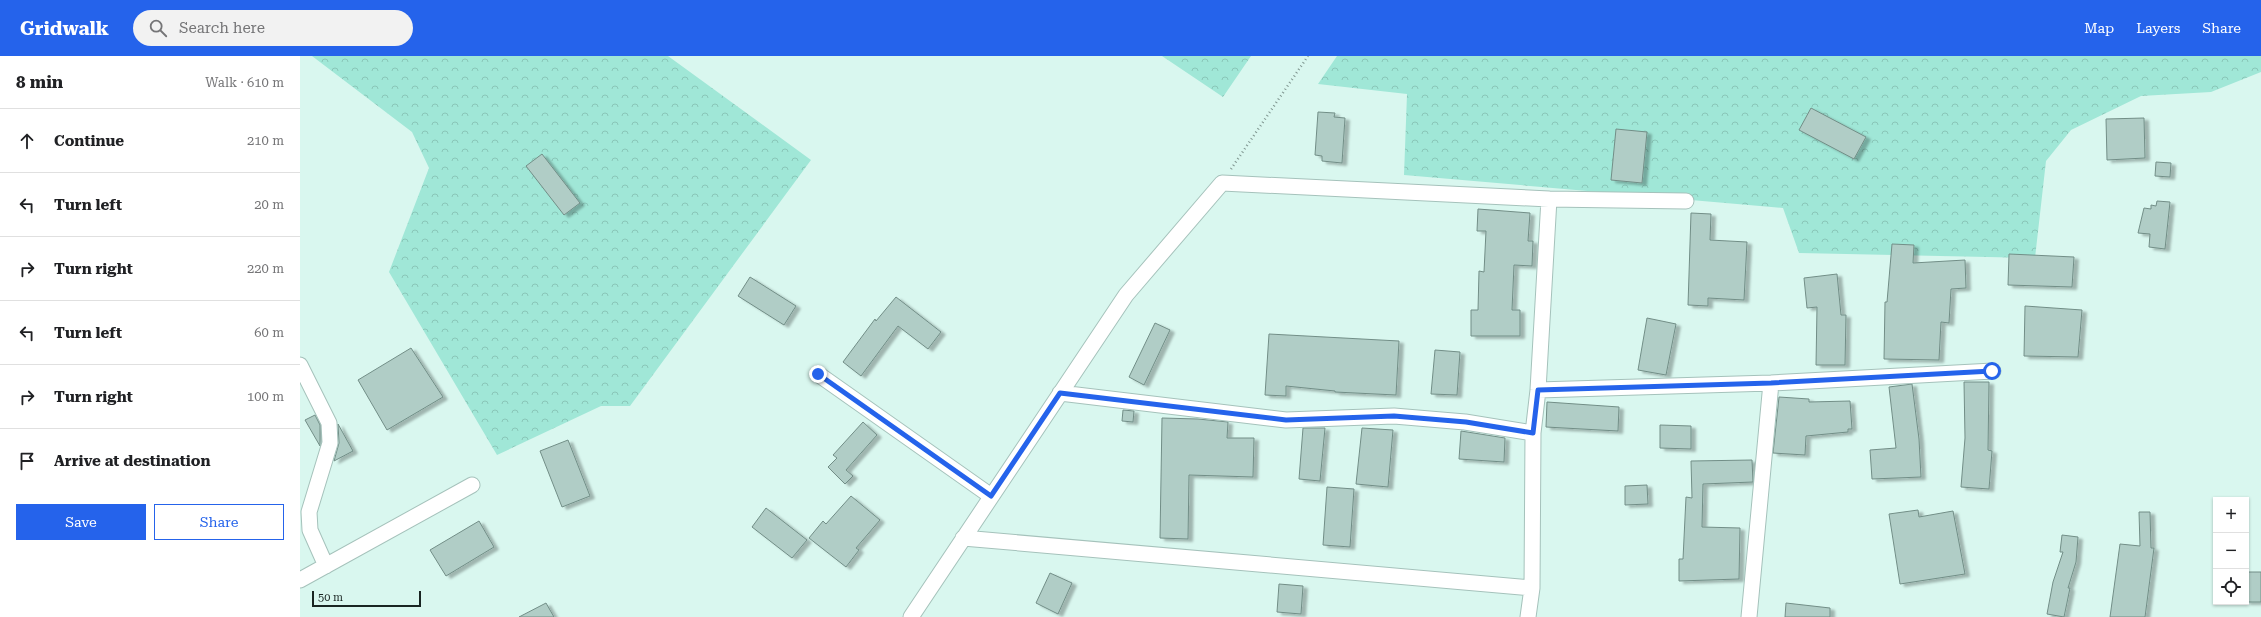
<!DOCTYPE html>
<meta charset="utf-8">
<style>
:root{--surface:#fff;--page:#f2f2f2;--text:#202124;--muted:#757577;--line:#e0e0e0;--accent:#2563eb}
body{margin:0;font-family:"Roboto Serif",serif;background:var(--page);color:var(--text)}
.controls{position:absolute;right:12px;bottom:12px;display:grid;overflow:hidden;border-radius:0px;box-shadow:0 1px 3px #0004}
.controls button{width:36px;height:36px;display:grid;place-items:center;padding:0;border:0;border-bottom:1px solid var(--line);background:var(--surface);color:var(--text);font:20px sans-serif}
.scale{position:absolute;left:12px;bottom:10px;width:109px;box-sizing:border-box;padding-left:4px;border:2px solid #192522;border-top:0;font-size:11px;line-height:14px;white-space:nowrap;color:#192522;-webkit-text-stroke:3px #d9f7ef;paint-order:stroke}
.stop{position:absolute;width:12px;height:12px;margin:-9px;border:3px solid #2563eb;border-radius:50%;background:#fff}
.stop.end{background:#2563eb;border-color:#fff;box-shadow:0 1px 4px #0008}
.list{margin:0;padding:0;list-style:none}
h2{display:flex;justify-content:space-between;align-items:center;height:52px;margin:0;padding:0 16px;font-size:17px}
h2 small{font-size:13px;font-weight:400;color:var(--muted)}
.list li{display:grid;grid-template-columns:26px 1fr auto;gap:12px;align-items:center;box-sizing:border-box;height:64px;padding:0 16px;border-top:1px solid var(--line)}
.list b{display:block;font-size:15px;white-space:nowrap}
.list em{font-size:13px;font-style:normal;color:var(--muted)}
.actions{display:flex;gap:8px;padding:12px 16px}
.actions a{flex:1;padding:9px 0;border:1px solid var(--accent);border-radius:0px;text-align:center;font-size:14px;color:var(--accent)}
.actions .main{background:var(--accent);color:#fff}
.icon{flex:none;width:22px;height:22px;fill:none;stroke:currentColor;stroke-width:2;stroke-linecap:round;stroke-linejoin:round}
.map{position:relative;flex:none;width:1961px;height:561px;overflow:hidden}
header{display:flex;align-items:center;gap:24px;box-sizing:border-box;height:56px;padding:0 20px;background:var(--accent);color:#fff}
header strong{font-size:19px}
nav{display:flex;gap:22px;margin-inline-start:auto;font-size:14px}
.search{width:280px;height:36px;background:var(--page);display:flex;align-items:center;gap:10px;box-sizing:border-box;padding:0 14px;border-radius:22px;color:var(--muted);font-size:15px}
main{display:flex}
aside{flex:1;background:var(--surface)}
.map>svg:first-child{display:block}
</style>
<header>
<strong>Gridwalk</strong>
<div class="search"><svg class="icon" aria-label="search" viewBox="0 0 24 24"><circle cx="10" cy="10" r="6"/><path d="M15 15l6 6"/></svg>Search here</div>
<nav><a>Map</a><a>Layers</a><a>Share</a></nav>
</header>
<main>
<aside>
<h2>8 min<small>Walk · 610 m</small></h2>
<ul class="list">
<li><svg class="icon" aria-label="ahead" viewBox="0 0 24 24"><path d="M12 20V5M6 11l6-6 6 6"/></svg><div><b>Continue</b></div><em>210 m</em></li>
<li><svg class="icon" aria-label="left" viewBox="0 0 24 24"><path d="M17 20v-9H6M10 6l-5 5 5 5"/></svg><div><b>Turn left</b></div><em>20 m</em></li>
<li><svg class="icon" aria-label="right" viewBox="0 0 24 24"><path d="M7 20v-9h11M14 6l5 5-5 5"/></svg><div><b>Turn right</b></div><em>220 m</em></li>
<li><svg class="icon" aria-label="left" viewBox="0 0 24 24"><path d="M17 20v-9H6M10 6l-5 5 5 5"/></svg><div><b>Turn left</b></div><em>60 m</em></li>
<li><svg class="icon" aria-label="right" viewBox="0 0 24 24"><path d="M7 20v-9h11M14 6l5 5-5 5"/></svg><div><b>Turn right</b></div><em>100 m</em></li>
<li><svg class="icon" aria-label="arrive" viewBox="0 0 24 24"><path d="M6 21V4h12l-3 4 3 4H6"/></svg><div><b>Arrive at destination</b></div></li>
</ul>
<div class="actions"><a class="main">Save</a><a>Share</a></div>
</aside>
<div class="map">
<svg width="1961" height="561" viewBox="0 0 1961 561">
<defs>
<pattern id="forest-crowns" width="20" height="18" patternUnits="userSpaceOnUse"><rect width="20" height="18" fill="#a0e7d7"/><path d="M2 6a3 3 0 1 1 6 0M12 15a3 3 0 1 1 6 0" fill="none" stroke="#89c6b8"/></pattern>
<filter id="shadow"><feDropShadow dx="4.5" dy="2.5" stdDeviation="1" flood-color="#0004"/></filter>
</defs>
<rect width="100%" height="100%" fill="#d9f7ef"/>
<path fill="url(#forest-crowns)" d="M12,0H368L511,104L330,350H301L197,399L89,216L129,112L112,76Z
M862,0H951L923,41Z
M1037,0H1961V16L1911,36L1841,40L1771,74L1746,105L1735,202L1499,197L1483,152L1104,119L1107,38L1018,28Z"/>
<path fill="#b0cdc6" stroke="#728e87" filter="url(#shadow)" d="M1511,52L1566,81L1554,103L1499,74Z
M1018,56L1035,57L1034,61L1045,62L1042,107L1022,105V100L1015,99Z
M1844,62L1845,102L1807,104L1806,63Z
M1316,73L1347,76L1342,127L1311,124Z
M242,98L280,147L264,159L226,110Z
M1856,106L1871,107L1870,121L1855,120Z
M1857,145L1870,146L1865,193L1849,191L1850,178L1838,177L1844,152L1851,153V149L1856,150Z
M1178,153L1230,157L1228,185H1233L1232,210L1214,209L1212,254H1220V280H1171V254H1178L1179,215L1184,216L1186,175H1177Z
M1391,157L1411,158L1410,184L1447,186L1444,244L1408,242V250L1388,249Z
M1592,188L1614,189L1613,207L1665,204L1666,232L1651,233L1649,267L1641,266L1639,304L1584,303L1585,246H1587Z
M1709,198L1774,201L1772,231L1708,229Z
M1537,218L1541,259H1546L1545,309H1516L1517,251L1507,252L1504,222Z
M450,221L496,250L484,269L438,240Z
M596,241L641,276L628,293L598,270L561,320L543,306L575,263L576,265Z
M1725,250L1782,254L1778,301L1724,300Z
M1347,262L1376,268L1366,319L1338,314Z
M855,267L870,274L844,329L829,321Z
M969,278L1099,285L1096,339L1035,336V335L986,330V340L965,339Z
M111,292L143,341L87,374L58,324Z
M1135,294L1160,296L1157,339L1131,338Z
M1664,326H1689L1688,394L1692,395L1689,433L1661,431L1665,382Z
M1612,328L1619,383L1621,421L1572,423L1570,394L1596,392L1589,331Z
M1479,341L1509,343V346L1550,345L1552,373H1548V376L1506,380L1505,399L1473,397Z
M1247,346L1319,351L1318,375L1246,371Z
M823,354L834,355L833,366L822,365Z
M15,359L20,369V390L5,364Z
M862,362L898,363L928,366L927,382H954L953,421L889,419L888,483L860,482Z
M563,366L577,379L546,414L553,420L545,428L528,411L537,402L533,399Z
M38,368L53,395L34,405L39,387Z
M1360,369L1391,370V393L1360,392Z
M1003,372H1025L1020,425L999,423Z
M1062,372L1093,374L1088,431L1056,428Z
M1161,375L1205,382L1204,406L1159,403Z
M268,384L290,440L262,451L240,395Z
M1452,404L1453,426L1403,428L1402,471L1440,472L1439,523L1379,525V503H1383L1386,441L1392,442L1391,405Z
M1347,429L1348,448L1325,449V430Z
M1027,431L1054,433L1050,491L1023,489Z
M551,440L580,464L556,492L559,494L546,511L509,482L523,465L526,468Z
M466,452L507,484L492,502L452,471Z
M1618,454L1619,461L1653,455L1665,518L1600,528L1589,458Z
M1839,456H1850L1851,492H1854L1845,561H1810L1820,488L1840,490Z
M179,465L194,491L146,520L130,494Z
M1762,479L1778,481L1776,506L1768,532H1770L1764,561L1747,558L1753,526L1763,496H1760Z
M1946,516H1961V546H1946Z
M750,517L772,527L758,558L736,547Z
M979,528L1003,530L1001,558L977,556Z
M246,547L254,561H219Z
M1486,547L1530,552V561H1485Z"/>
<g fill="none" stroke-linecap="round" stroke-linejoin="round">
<g stroke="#a5c2bb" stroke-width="17">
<path id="minor" d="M0,309L29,367L30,387L9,456L10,474L26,510
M518,318L691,440
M1238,334L1471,327L1693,315
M760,337L986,364L1094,360L1165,366L1233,377
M663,482L1232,532
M0,524L172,429
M611,561L826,239L922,127L1249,143L1386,145
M1228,561L1232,532L1233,377L1238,334L1249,143
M1449,561L1471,327"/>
</g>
<path stroke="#7f958f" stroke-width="2.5" stroke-dasharray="1 3" stroke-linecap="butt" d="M931,113L1008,0"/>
<use href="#minor" stroke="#fff" stroke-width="15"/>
</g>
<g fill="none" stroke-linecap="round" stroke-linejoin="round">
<path stroke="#2563eb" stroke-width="5" d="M518,318L691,440L760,337L986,364L1094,360L1166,366L1233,377L1238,334L1471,327L1692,315"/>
</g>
</svg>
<div class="controls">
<button>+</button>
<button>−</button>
<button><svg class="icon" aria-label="locate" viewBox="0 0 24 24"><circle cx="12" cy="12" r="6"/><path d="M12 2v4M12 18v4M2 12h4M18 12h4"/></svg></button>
</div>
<div class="scale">50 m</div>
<div class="stop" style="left:1692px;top:315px"></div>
<div class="stop end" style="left:518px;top:318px"></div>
</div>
</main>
